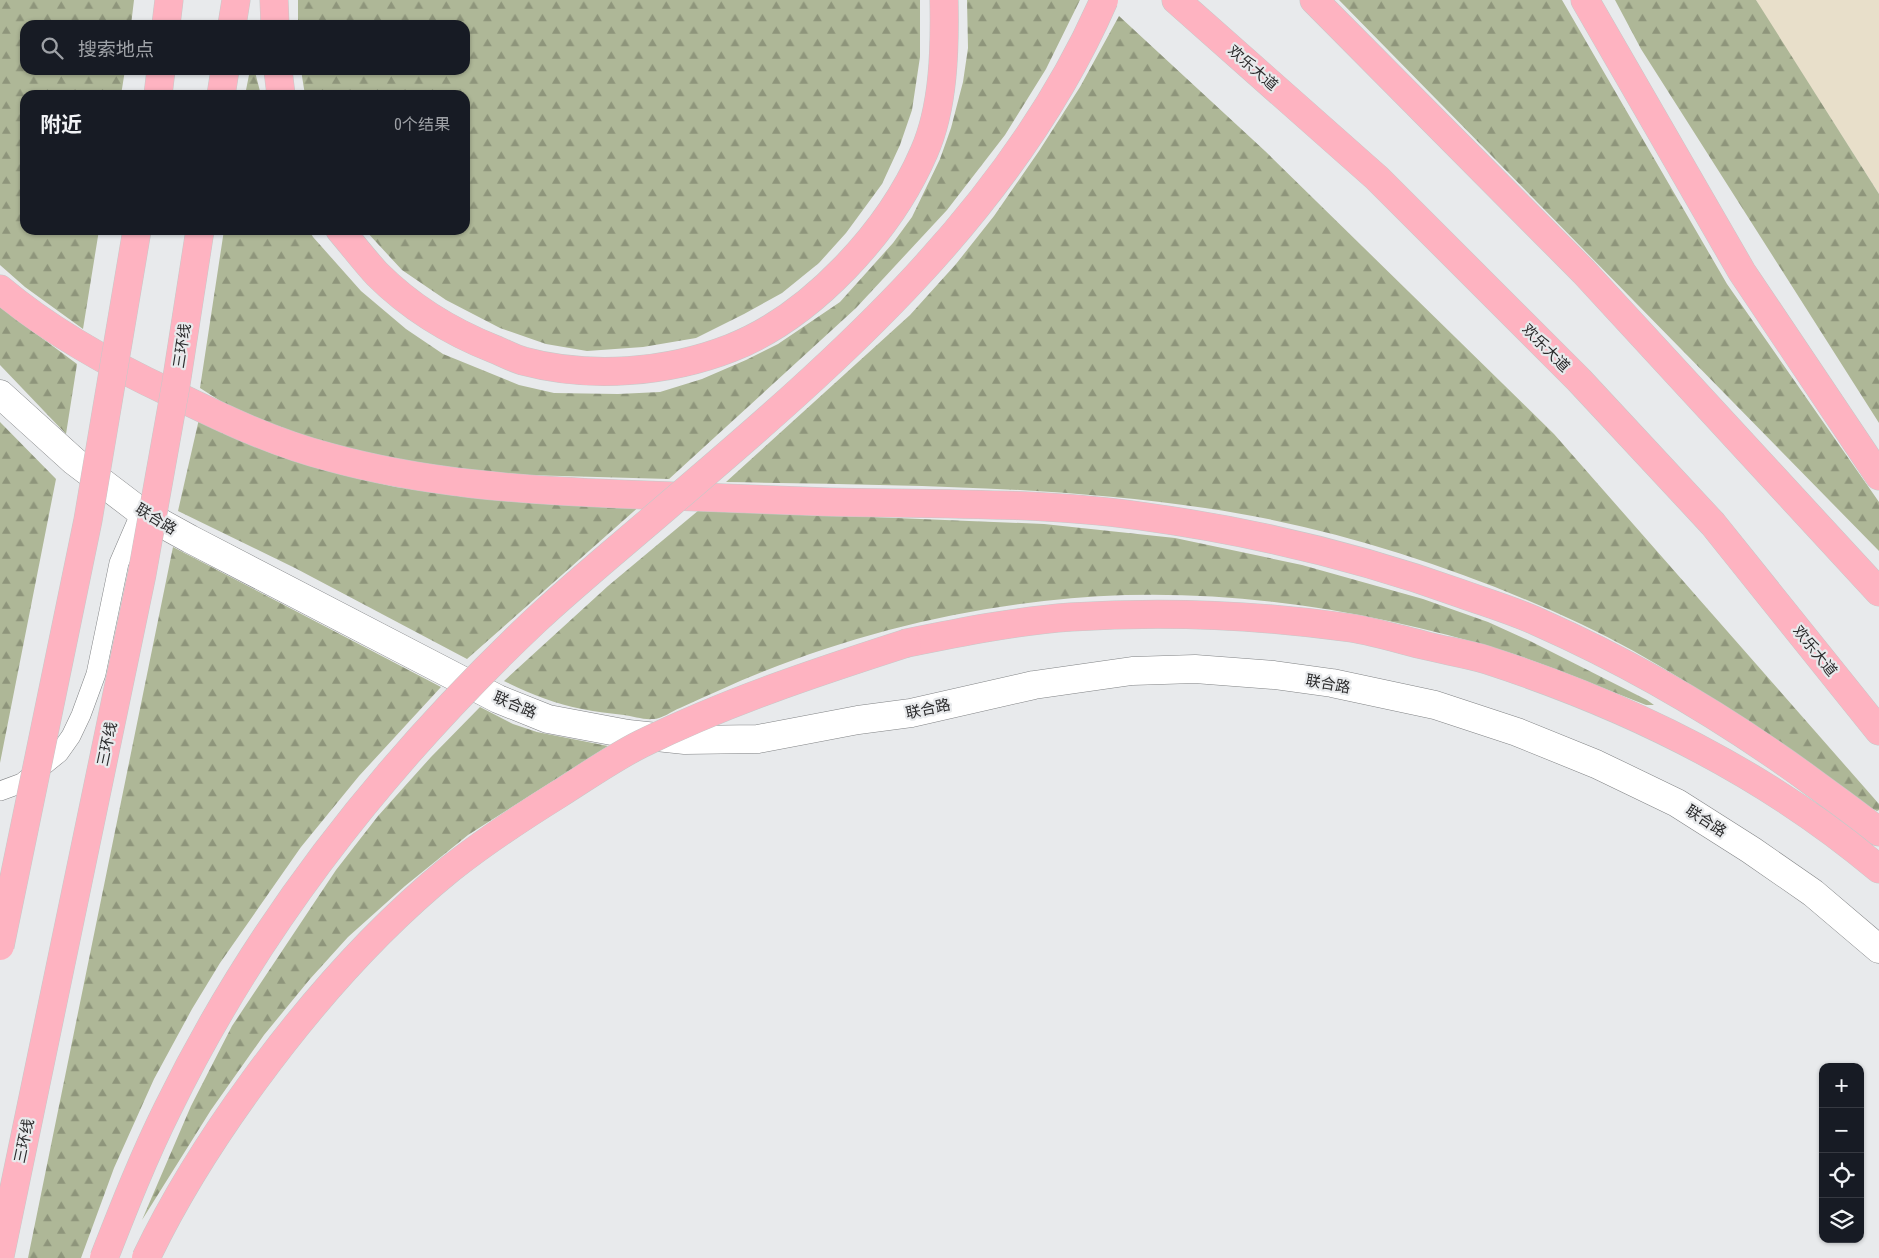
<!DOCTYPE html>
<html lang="zh">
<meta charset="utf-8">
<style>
:root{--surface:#171b24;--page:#242831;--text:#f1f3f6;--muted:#9ea1a6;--line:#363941}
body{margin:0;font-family:"Roboto Condensed","Noto Sans SC",sans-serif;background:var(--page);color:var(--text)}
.controls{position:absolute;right:15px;bottom:15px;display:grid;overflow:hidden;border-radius:10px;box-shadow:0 1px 4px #0004}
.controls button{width:45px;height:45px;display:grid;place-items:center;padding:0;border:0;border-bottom:1px solid var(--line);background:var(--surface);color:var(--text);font:25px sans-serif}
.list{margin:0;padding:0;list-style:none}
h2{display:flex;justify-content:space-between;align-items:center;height:65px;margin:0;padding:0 20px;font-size:21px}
h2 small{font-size:16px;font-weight:400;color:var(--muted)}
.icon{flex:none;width:28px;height:28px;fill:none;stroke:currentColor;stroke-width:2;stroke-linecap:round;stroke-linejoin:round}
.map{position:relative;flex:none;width:1879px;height:1258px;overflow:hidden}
.search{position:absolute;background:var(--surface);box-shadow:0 1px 4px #0004;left:20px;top:20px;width:450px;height:55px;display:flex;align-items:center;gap:12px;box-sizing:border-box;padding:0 18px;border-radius:15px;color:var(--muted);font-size:19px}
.panel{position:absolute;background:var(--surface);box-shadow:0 1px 4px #0004;left:20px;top:90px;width:450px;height:145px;border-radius:15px}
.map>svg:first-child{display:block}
</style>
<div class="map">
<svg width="1879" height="1258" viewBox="0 0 1879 1258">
<defs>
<pattern id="forest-firs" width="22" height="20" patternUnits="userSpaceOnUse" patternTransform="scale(1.25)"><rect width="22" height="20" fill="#aeb797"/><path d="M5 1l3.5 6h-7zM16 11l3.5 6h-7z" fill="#8e957b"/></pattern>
</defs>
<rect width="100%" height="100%" fill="#e8eaec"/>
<path fill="#e8dfca" d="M1756,0H1879V194L1761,9Z"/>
<path fill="url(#forest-firs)" d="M0,0H134L131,25H25V70H125L121,95H25V230H99L83,329L25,287L0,265Z
M298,0H920V57L912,110L900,145L882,184L846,233L819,263L782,293L744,314L696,338L643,347L587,351L546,344L500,328L446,300L402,270L365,230H465V95H305L301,70H465V25H298Z
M967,0H1080L1046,69L1005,135L947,210L856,308L669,479L526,475L427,467L332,446L236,411L200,388L224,230H309L313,237L361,291L406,329L443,354L519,385L554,393L618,394L660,392L702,379L746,360L778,344L840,302L893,243L912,217L940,159L951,128L963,82L968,48Z
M1339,0H1562L1727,284L1879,502V551Z
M1615,0H1756L1879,194V423L1641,49Z
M1119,16L1265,151L1554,434L1879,804V810L1877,811L1863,804C1772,740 1683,672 1581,624C1463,569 1335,527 1205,508C1047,485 886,485 726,482L910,315L956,264L994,216L1039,151L1080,87Z
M250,70H255V72L261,95H245Z
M0,307L77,364L66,434L0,365Z
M199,419L356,478L396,487L459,496L513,500L642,504L467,659L295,568L178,511Z
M0,422L56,479L0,763Z
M699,510L1044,524L1175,538L1302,565L1423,599L1488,622L1530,641L1647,700L1654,705H1646C1600,687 1554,667 1507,652C1358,606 1200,583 1044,601C947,612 852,636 762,672C734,683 707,696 680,708C672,711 662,719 653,719C644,720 632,716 624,715C610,713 596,712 582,709C555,704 529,693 504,681L608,586Z
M173,547L441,687L359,776L301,847L220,963L192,1009L154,1079L114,1168L81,1258H28Z
M480,707L513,724L537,732L608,746L468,835L405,886L348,937L310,979L264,1035L211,1110L142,1220L191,1106L232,1026L336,870L378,816L431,757Z"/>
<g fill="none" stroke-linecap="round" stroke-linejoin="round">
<g stroke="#818385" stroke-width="20">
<path id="lane" d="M0,791L22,783L59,753L71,736L81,715L96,674L119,563L141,512"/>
</g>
<g stroke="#818385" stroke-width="29">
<path id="street" d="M0,394L74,461L141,512L190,539L498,699L548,719L628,734L685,740L758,739L858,720L911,713L1034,685L1132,671L1195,669L1274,675L1332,683L1435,705L1517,732L1596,764L1677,803L1751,850L1813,893L1879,949"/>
</g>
<g stroke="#c8c8c8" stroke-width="29">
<path id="highway" d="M274,0L275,25
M1176,0L1377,178L1579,380L1713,524L1879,731
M1314,0L1584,272L1879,592
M1585,0L1742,272L1879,476
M166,25L169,0
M232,25L236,0
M278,70L281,95
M158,95L161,70
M221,95L225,70
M340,230C352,244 364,260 377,274C410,307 451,332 494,349C504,353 513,358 523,361C590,379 667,373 731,348C812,316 890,231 924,152C944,107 945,48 944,0
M0,289C51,332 111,365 171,393C222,418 274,443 329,457C423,483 521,490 618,494C689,497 759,500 829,502C933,504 1037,502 1140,516C1250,531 1359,557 1462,594C1487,603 1514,611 1538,622C1633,664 1723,717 1807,778C1831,796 1856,813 1879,832
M907,643C961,632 1016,621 1071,617C1164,611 1259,615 1351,628C1376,632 1402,640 1427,646C1447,651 1468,654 1487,660C1629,706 1765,773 1879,869"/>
</g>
<use href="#lane" stroke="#fff" stroke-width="19"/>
<use href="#street" stroke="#fff" stroke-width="28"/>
<use href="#highway" stroke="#feb3c1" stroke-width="28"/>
<g stroke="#c8c8c8" stroke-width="29" stroke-linecap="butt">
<path id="highway-bridge" d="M0,946L88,520L137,230
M0,1256L142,574L176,384L200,230
M104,1258C124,1207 144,1156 168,1108C258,924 387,761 535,621C579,580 626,542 671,503C841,358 1013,209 1104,0
M146,1258C176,1195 213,1137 254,1081C311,1003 375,930 450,869C484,842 522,817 559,794C586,777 613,758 641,744C726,702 817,672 907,643"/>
</g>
<use href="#highway-bridge" stroke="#feb3c1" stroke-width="28"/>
</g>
<g text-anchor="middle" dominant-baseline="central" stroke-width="4.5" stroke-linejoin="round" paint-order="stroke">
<g font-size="15" fill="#2b2b2c" stroke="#e8eaec">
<text transform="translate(1253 68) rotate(41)">欢乐大道</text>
<text transform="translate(182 346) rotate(-81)">三环线</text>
<text transform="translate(1546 348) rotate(45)">欢乐大道</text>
<text transform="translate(156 519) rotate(31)">联合路</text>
<text transform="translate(1815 651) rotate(51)">欢乐大道</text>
<text transform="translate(1328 684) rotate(10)">联合路</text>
<text transform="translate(515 705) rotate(23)">联合路</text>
<text transform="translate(928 709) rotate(-12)">联合路</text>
<text transform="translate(107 744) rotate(-78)">三环线</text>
<text transform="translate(1706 821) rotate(33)">联合路</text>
<text transform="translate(24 1141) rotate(-78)">三环线</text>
</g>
</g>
</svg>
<div class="controls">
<button>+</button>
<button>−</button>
<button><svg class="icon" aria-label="locate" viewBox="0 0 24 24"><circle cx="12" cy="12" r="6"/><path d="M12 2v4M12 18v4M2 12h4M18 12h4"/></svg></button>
<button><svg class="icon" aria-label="layers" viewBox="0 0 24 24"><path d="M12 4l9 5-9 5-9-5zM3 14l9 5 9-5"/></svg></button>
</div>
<div class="search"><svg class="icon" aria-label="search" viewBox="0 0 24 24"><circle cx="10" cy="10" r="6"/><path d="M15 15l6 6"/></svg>搜索地点</div>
<section class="panel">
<h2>附近<small>0个结果</small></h2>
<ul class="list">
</ul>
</section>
</div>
